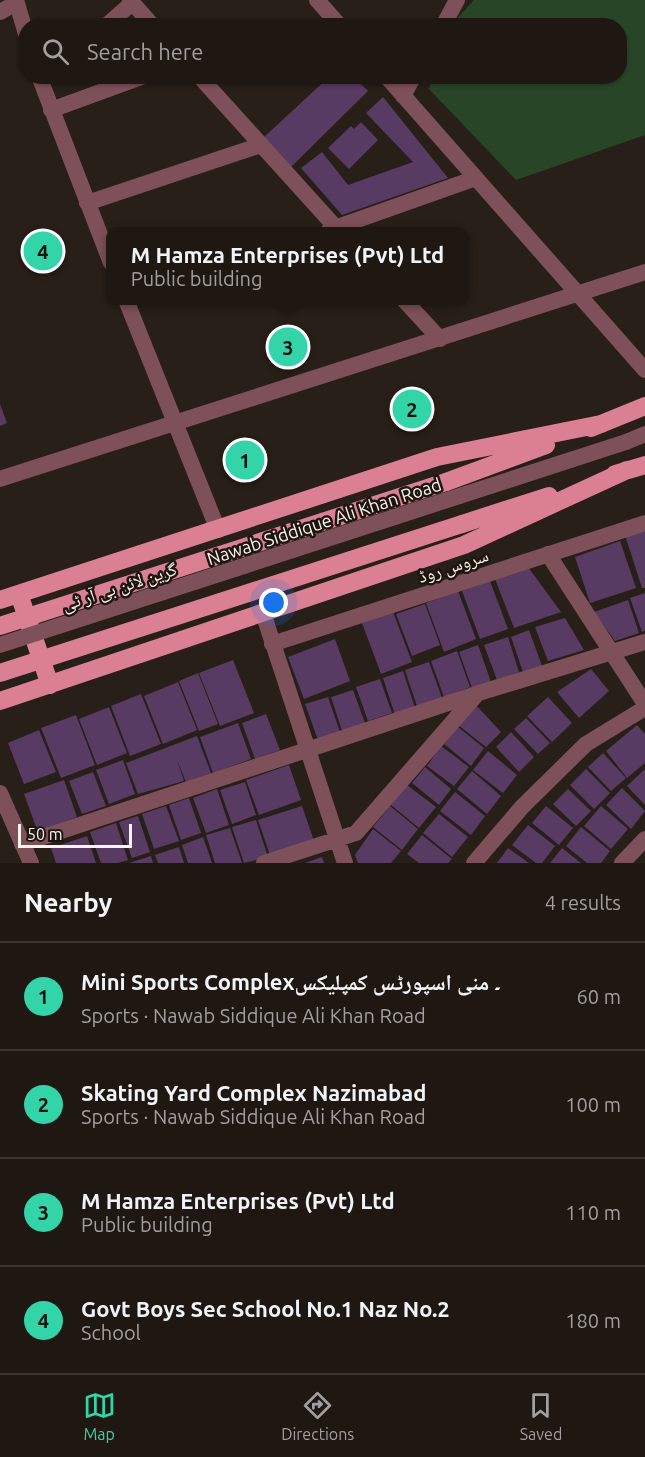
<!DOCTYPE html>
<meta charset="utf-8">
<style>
:root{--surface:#1e1712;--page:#26201b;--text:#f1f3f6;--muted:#a19f9f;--line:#3c3632;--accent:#33d4a8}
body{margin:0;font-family:Ubuntu,"Noto Naskh Arabic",sans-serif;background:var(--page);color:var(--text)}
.scale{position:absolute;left:18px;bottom:15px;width:114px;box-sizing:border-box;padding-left:6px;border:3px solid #faf3ee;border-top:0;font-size:16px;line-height:21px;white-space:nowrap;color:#faf3ee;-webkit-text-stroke:4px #1f150f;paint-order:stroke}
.you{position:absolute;left:274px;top:603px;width:21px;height:21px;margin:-15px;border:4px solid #fff;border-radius:50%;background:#1a73e8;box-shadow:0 0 0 9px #1a73e833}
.badge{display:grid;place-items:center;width:39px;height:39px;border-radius:50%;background:var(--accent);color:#111;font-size:20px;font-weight:700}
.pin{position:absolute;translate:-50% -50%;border:3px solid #fff;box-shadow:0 2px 6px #0006}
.popup{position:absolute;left:106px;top:227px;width:363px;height:78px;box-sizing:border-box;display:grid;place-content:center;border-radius:12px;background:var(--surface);filter:drop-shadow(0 2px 4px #0005);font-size:20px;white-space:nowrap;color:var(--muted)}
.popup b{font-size:22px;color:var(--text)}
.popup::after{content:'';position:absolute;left:50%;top:100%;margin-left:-12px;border:12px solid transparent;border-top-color:var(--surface)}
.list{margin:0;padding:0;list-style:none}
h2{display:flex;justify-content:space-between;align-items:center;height:78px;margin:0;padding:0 24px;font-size:26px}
h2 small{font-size:20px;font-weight:400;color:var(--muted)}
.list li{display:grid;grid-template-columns:39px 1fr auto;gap:18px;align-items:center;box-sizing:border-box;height:108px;padding:0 24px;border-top:2px solid var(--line)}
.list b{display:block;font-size:22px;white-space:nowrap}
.list p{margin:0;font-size:20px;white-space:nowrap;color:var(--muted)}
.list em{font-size:20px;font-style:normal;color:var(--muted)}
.icon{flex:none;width:33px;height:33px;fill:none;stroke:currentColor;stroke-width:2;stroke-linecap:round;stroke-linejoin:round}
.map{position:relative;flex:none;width:645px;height:863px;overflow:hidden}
.search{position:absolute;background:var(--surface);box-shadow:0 2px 4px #0004;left:18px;right:18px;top:18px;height:66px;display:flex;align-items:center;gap:15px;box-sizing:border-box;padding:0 21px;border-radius:24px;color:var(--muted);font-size:22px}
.sheet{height:510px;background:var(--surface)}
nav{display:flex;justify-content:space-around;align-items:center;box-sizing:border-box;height:84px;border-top:2px solid var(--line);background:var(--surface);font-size:16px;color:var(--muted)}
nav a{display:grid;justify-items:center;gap:3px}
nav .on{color:var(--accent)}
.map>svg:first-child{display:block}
</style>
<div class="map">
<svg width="645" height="863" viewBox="0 0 645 863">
<rect width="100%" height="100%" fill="#281f18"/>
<path fill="#294528" d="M474,0H645V135L516,180L429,89L432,77L620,76V26L451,25Z"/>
<path fill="#583b63" d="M330,76H353L358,84L360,83L368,91L290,168L263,138Z
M383,97L448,178L342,215L301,168L322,152L348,185L413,162L366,113Z
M361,122L378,140L349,169L328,148L351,126L354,129Z
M0,404L7,423L0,426Z
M645,525V588H642L624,532Z
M620,541L636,588L590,603L575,557Z
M528,567L561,612L514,628L495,579Z
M490,581L508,629L480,639L462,591Z
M458,591L476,639L444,652L426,603Z
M645,593V631L642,632L630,598Z
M628,600L639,633L615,641L594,612Z
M425,604L440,645L412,656L396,614Z
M393,612L412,662L381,674L362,623Z
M565,618L584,650L548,661L535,627Z
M529,630L542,666L523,672L511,637Z
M508,637L519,672L497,680L484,645Z
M335,639L350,681L304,699L288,657Z
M478,645L491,682L472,688L459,652Z
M457,651L470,687L444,697L431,661Z
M233,660L254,713L220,726L199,673Z
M429,662L442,698L417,706L405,670Z
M591,669L609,691L579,718L557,692Z
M403,671L415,708L395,715L383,678Z
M198,673L218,724L199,731L179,681Z
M380,679L392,713L368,721L356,687Z
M178,682L197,730L163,744L144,696Z
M353,690L365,723L342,731L331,697Z
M141,694L161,744L130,756L111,706Z
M328,697L340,732L318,740L305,704Z
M548,697L572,723L552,742L527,716Z
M475,704L501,732L486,747L458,725Z
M109,707L127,753L97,765L79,719Z
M266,714L280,750L255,759L242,723Z
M76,715L95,765L61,778L41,728Z
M526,718L550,743L538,754L514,729Z
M238,723L251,759L213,773L200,737Z
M637,725L645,734V763L627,778L606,751Z
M458,727L484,748L471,766L444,744Z
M39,730L56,772L24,784L8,743Z
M511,732L534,757L519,772L496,747Z
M197,736L211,773L186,782L177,760L184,781L138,794L126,763Z
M441,746L469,767L454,786L427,766Z
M488,751L517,775L503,793L473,770Z
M603,753L626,778L611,791L588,767Z
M123,760L135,794L109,804L96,770Z
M289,765L301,800L259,815L246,780Z
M425,767L451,789L439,805L412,783Z
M586,769L610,793L594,809L570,785Z
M645,769V805L627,786Z
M472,771L501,796L487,814L457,789Z
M93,772L106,806L82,814L69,781Z
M64,780L77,817L38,832L24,794Z
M245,782L256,815L232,824L220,790Z
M407,785L436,807L419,828L391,805Z
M622,788L645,811L631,829L606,805Z
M217,789L229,825L206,833L193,798Z
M568,789L591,811L576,826L553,804Z
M455,792L485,816L471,835L440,811Z
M189,798L201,833L181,840L169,805Z
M166,806L179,841L154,849L142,814Z
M302,806L314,841L270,855L258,820Z
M390,806L418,829L402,850L373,827Z
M546,806L573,828L559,845L532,823Z
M601,806L628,829L611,849L584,826Z
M439,814L468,837L452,857L423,833Z
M138,816L150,852L132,858L119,822Z
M256,820L268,857L244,863L232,827Z
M116,823L128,860L118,863H101L90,832Z
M528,825L555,846L542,863H536L512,845Z
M581,827L610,851L601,863H587L566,846Z
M230,828L242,863H215L206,835Z
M373,829L401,851L391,863H358L355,855Z
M422,835L452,859L448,863H419L407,854Z
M87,836L96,863H56L51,848Z
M203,837L212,863H188L182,845Z
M179,847L184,863H158L155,855Z
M508,848L529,863H497Z
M562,848L581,863H550Z
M151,856L153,863H129Z
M322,857L324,863H305Z"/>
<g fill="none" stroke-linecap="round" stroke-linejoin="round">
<path stroke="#7e515a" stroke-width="16" d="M16,0L26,34
M130,0L153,26
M317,0L340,26
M0,12L16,3
M106,26L132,3
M443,26L457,0
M39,76L111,263
M199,76L340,232
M386,76L645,370
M403,96L414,76
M51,110L144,76
M87,203L261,145
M329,230L476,178
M126,300L218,530
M404,300L440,339
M626,442L645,434
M0,479L645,272
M548,554L645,704
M263,613L345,863
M272,644L645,523
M0,793L31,863
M22,844L479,693L645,642
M264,863L356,833L477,694
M474,863L522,807L586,744L645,708
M622,863L645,839"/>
<path stroke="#db8092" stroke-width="18" d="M591,428L645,406
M615,474L645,465
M446,482L546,445
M462,524L549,496
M19,594L50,685
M0,600L437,457L601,424
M0,701L464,545L627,470"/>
<path stroke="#7e515a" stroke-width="16" d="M0,645L626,442"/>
<path stroke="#db8092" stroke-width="18" d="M0,626L446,482
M0,673L462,524"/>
</g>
<g text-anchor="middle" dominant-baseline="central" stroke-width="5" stroke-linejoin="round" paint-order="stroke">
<g font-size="18" fill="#faf3ee" stroke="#1f150f">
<text transform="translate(324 521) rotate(-18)">Nawab Siddique Ali Khan Road</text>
<text transform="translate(453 565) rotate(-18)">سروس روڈ</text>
<text transform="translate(119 586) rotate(-18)">گرین لائن بی آر ٹی</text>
</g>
</g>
</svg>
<div class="scale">50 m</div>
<div class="you"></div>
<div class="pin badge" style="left:245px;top:460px">1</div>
<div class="pin badge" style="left:412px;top:409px">2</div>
<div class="pin badge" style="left:288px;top:347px">3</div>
<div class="popup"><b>M Hamza Enterprises (Pvt) Ltd</b>Public building</div>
<div class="pin badge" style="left:43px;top:251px">4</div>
<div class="search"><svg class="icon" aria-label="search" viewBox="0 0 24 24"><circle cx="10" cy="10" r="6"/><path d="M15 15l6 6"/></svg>Search here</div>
</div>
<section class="sheet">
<h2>Nearby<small>4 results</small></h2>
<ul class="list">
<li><span class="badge">1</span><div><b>Mini Sports Complex۔ منی اسپورٹس کمپلیکس</b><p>Sports · Nawab Siddique Ali Khan Road</p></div><em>60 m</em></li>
<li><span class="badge">2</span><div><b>Skating Yard Complex Nazimabad</b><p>Sports · Nawab Siddique Ali Khan Road</p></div><em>100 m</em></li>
<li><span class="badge">3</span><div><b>M Hamza Enterprises (Pvt) Ltd</b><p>Public building</p></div><em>110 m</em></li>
<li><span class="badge">4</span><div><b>Govt Boys Sec School No.1 Naz No.2</b><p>School</p></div><em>180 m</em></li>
</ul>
</section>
<nav>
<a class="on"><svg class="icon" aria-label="map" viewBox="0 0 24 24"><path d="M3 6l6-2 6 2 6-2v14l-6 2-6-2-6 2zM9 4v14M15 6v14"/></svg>Map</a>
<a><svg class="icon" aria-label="directions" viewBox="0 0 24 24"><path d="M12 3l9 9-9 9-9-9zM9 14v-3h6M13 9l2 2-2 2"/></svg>Directions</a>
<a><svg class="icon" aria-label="saved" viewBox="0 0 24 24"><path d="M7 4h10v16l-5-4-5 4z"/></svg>Saved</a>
</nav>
